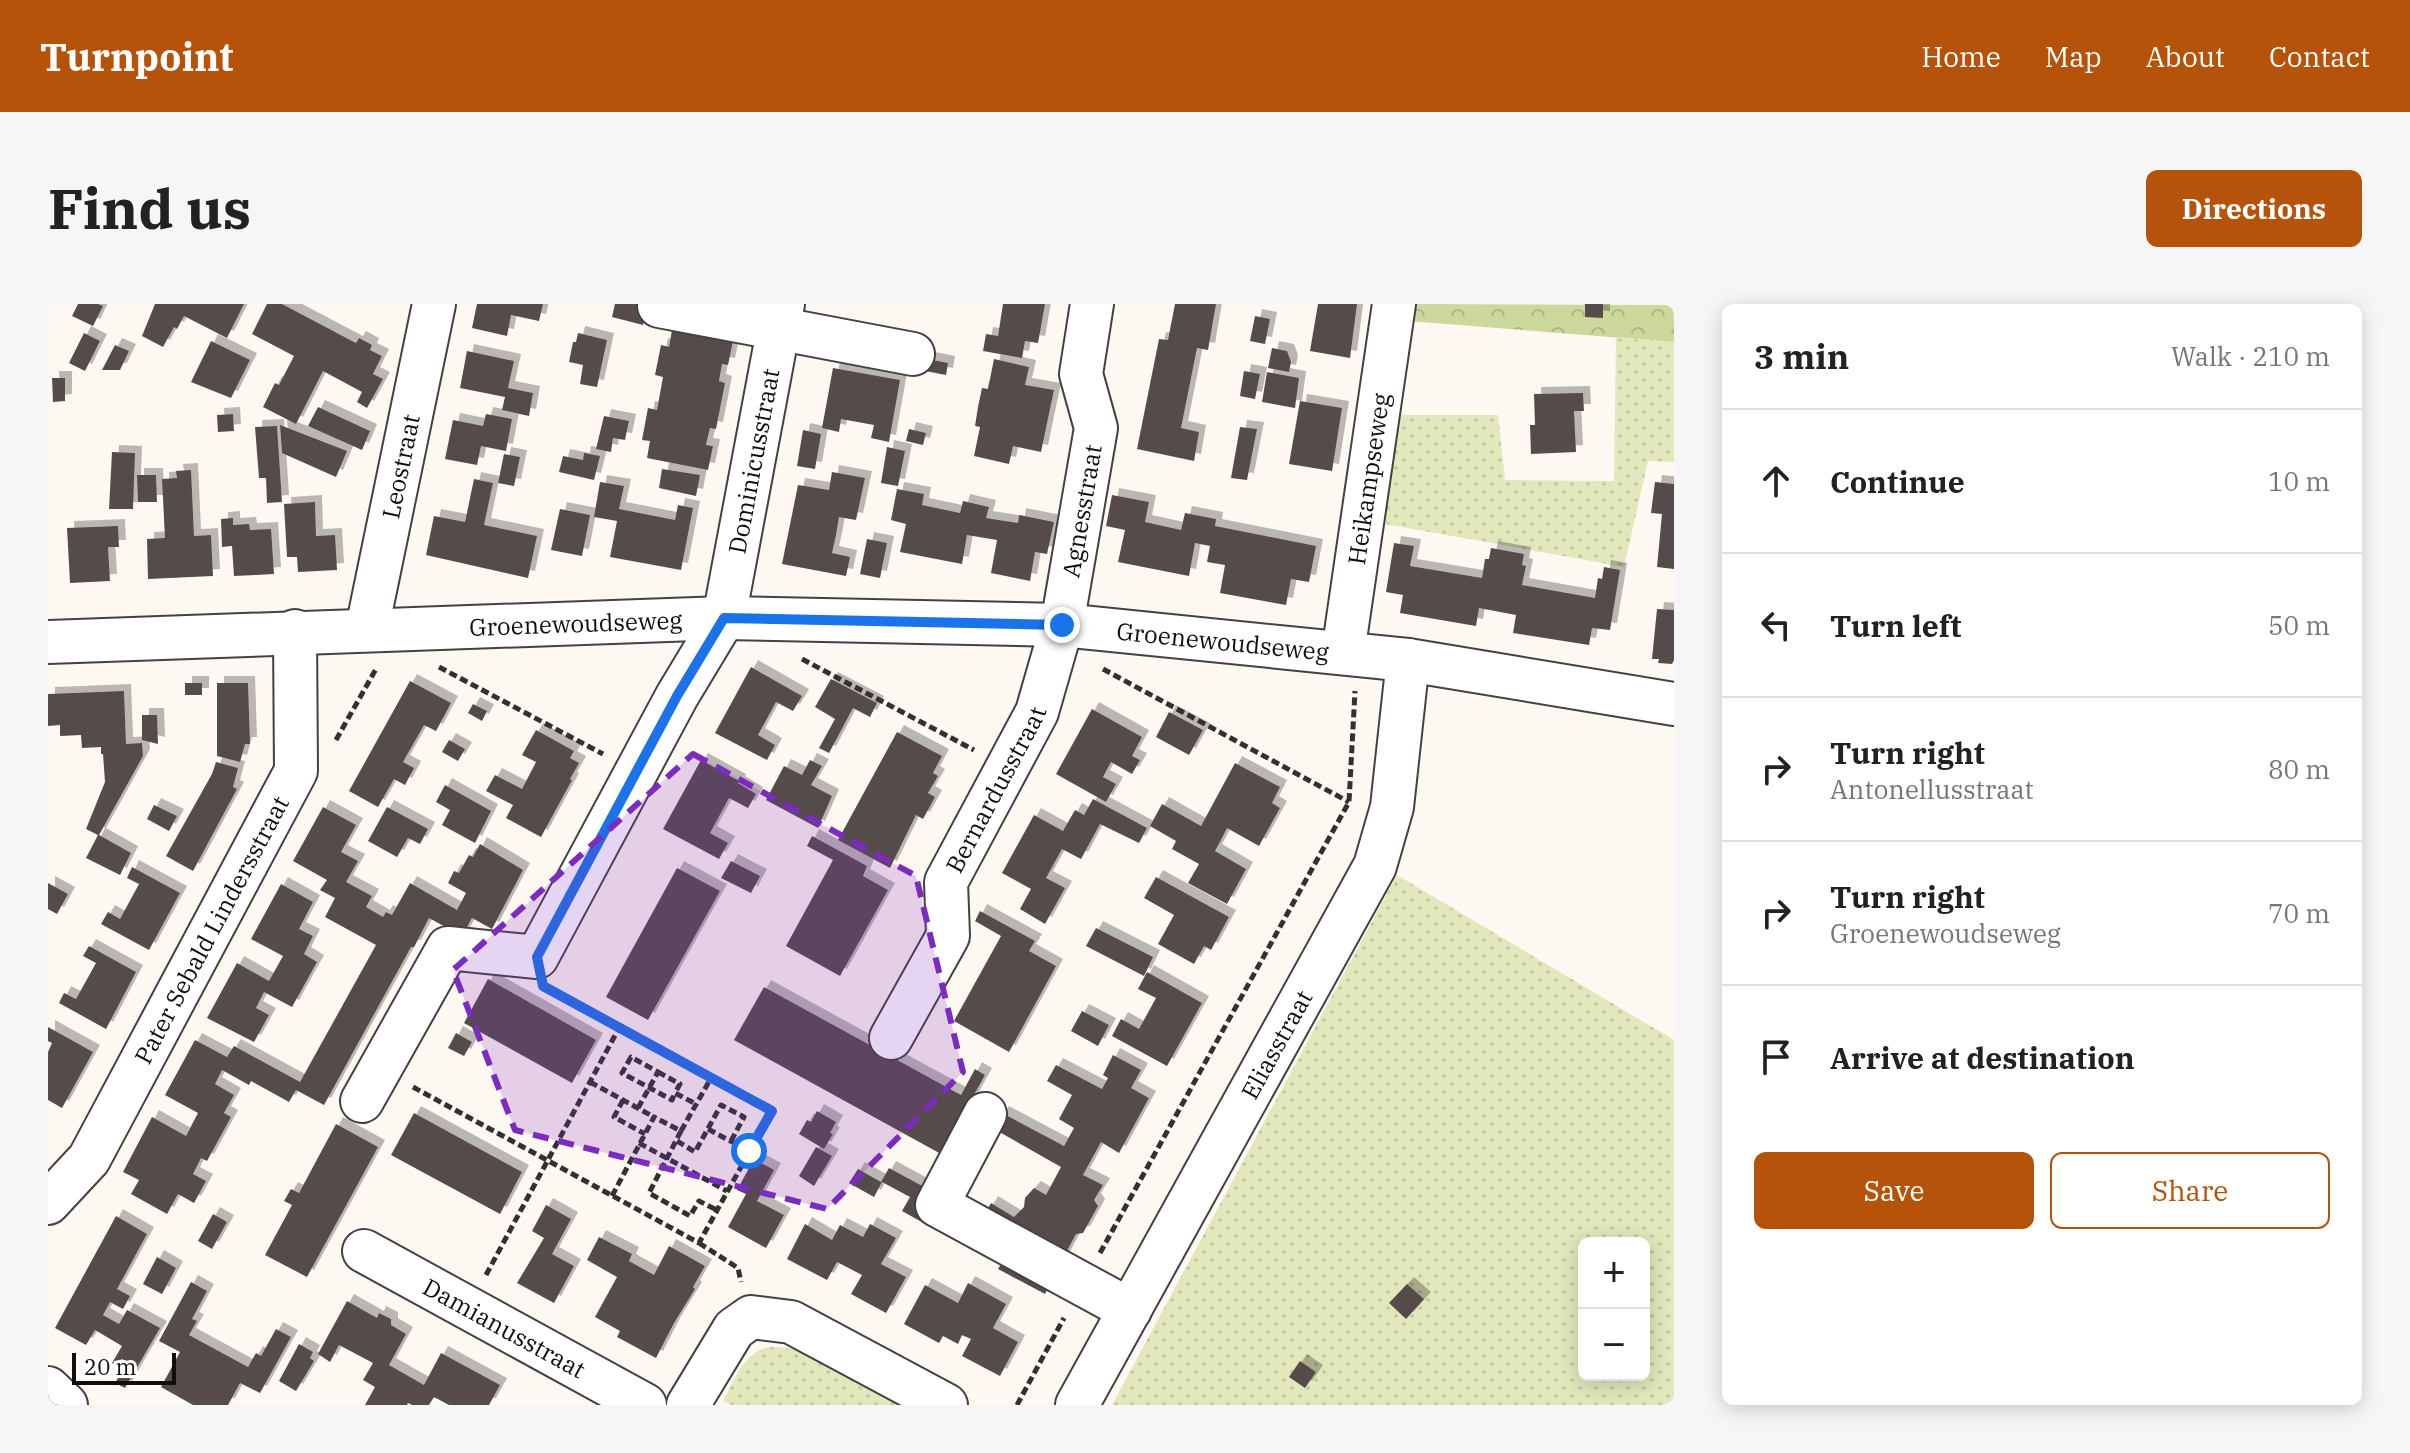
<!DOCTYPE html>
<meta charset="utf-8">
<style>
:root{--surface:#fff;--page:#f6f6f6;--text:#222;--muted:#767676;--line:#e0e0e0;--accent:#b45309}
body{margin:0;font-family:"IBM Plex Serif",serif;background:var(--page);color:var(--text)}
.controls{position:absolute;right:24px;bottom:24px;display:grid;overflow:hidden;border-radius:12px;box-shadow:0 4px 20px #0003}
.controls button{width:72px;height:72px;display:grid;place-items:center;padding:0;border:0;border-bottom:2px solid var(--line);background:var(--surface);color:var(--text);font:40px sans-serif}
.scale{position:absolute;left:24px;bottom:20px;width:104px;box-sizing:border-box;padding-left:8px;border:4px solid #0f0f0f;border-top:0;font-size:22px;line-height:28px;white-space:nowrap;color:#0f0f0f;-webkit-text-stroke:6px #fff;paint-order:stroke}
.stop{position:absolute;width:24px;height:24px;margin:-18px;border:6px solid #1a73e8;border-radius:50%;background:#fff}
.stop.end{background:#1a73e8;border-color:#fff;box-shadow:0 2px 8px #0008}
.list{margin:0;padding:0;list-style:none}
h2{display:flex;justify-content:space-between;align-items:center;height:104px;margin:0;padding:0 32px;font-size:34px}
h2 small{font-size:26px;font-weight:400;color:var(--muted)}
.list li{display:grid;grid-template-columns:52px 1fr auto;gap:24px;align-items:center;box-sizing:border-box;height:144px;padding:0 32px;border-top:2px solid var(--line)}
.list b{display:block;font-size:30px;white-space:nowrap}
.list p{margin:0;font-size:26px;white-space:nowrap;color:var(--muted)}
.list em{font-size:26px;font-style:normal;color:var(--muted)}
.actions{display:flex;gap:16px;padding:24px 32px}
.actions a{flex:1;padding:18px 0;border:2px solid var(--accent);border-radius:12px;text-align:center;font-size:28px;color:var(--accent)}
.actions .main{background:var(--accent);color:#fff}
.icon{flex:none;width:44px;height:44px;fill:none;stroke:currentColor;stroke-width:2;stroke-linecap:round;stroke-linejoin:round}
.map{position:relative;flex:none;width:1626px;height:1101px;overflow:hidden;border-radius:12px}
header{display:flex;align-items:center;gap:48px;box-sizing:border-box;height:112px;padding:0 40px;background:var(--accent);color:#fff}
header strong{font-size:38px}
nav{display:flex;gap:44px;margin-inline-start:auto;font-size:28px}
.intro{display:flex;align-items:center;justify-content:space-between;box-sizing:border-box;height:192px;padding:0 48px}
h1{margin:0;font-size:56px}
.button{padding:20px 36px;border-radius:12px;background:var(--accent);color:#fff;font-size:28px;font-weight:700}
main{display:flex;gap:48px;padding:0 48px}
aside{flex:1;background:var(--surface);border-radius:12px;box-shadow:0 4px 20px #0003}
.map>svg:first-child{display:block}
</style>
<header>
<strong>Turnpoint</strong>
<nav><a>Home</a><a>Map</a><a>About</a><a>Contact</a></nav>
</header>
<div class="intro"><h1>Find us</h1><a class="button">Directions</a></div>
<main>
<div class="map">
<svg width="1626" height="1101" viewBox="0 0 1626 1101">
<defs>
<pattern id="grass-dots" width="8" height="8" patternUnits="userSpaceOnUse" patternTransform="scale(2)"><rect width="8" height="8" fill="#e2e8bc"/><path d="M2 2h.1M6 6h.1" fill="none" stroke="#c1c6a0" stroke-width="1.8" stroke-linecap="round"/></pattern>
<pattern id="forest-crowns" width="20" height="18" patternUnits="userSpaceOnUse" patternTransform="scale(2)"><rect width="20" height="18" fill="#ccd89c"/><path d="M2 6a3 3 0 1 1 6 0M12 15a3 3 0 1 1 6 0" fill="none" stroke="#aeb885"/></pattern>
<filter id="shadow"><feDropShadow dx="7" dy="-7" stdDeviation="0" flood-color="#0004"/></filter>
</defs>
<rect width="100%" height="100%" fill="#fef8f2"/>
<path fill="url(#grass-dots)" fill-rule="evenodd" d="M1568,34L1626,38V158L1600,157L1576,263L1326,218L1345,111H1450L1457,176L1566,177Z
M1349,571L1626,736V1101H1064ZM1536,939H1596V1071H1536Z
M748,1037L867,1101H684L675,1097C691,1067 701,1034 743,1045Z"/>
<path fill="url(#forest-crowns)" d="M1363,0L1626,1V38L1360,17Z"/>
<path fill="#574c4c" filter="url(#shadow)" d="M30,0H50L55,2L45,22L24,12Z
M107,0H196L179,34L136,12L129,25L126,23L115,43L94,32Z
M219,0H234L306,38L308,39L311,34L324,41L322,46L334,52L325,70L335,75L319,104L309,98L314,88L275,67L248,120L215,103L227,79L231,81L246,52L204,30Z
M429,0H495L491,17L463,11L459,32L424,24Z
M567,0H589L600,3L595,21L564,13Z
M955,0H997L990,39L977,37L974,54L935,47L938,30L950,32Z
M1127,0H1168L1160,46L1149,44L1133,124L1151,128L1146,157L1089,145L1111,35L1120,36Z
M1270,0H1309L1302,54L1262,47Z
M1537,0H1555V14L1537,13Z
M1207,12L1222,15L1217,40L1202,37Z
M624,26L685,37L680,61L674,60L671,77L677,79L668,125L662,124L660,132L658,141L665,142L660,166L599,154L602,137L594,136L600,104L609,106L615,73L607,71L613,41L621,43Z
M36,29L52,37L37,67L21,59Z
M530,29L559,36L549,83L532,80L535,61L521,58L525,38H528Z
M163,37L202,56L183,94L143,78Z
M67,41L81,47L72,66H54Z
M1224,44L1239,47L1243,58L1241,68L1220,64Z
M419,47L466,57L460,84L485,89L481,112L454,106L457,93L412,84Z
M875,54L900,59L898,71L872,66Z
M946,55L981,63L977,81L1006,86L993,148L965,142L961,160L926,152L932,123L927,122L930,103L934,84L940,85Z
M785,64L852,76L841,138L823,134L826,121L793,115L791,128L774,124Z
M1196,67L1212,70L1207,95L1192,92Z
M1219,68L1251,74L1247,104L1214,98Z
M4,74H17V97L5,98Z
M1535,89L1536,107H1526L1528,148L1483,150L1482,121H1487L1486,90Z
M1252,97L1294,104L1284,167L1241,160Z
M270,103L322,127L314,146L260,122Z
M185,110L186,127L170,128L169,111Z
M438,110L464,115L458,147L433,142L429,161L397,155L405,116L435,122Z
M556,112L581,117L577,136L565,134L563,148L548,145Z
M232,121L299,147L288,173L234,149Z
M229,122L234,198L219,199L218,174H211L207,123Z
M1192,123L1209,125L1199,176L1183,174Z
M861,125L878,129L875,141L858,137Z
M755,126L773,130L767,165L749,162Z
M839,143L857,147L850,182L833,179Z
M64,148L87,149L85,205H61Z
M536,149L552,152L546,176L511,168L515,152L535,156Z
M456,150L472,153L466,182L450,179Z
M614,165L652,171L648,192L611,184Z
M143,166L146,232L163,231L165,272L100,275L99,235L117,234L114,175L129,174L128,167Z
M784,168L817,174L808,216L791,213L788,231L784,249L802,253L798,272L734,260L750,181L781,186Z
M89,171H108L109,198H90Z
M426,175L445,179L436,221L489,232L480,274L378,251L386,212L417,218Z
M552,178L576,182L571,205L627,216L630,201L645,204L633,266L562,253L569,217L546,213Z
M1607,178L1626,180V265L1609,263L1614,210L1603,209Z
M849,185L876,190L874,201L912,209L915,197L941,203L938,214L970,219L971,211L1006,218L999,250L987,248L982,277L943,269L949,236L919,231L914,260L852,248L858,220L843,216Z
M1064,191L1101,198L1097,218L1133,226L1137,209L1168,215L1167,222L1268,242L1261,278L1243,275L1238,301L1172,289L1177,261L1159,258L1162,242L1147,239L1141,272L1070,258L1077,226L1058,222Z
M267,198L268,232L287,231L289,266L250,268L249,253H239L236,200Z
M512,205L542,211L534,252L503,246Z
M185,214V221L201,220L202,226L223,225L226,270L186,272L184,242L174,243L173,215Z
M70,222L71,243H60L62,277L22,279L19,224Z
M819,235L839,239L832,274L812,270Z
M1346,239L1366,242L1362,262L1434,274L1437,255H1441L1443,244L1476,250L1474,261L1478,262L1474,281L1547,294L1550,274L1554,275L1556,263L1572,266L1562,326L1544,324L1541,341L1465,329L1468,311L1431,304L1428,322L1352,309L1355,291L1338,288Z
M1609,305L1626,306V356L1624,360L1610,359L1611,355H1604Z
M703,363L754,392L745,407L728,398L710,431L727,441L719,456L667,429Z
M783,375L829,399L822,413L805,404L781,449L771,444L787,415L767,403Z
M362,377L403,399L388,427L376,421L355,458L366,464L357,481L346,475L330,503L301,487Z
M137,379H154V391H137Z
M169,379H200L202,440H197L192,458L169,452Z
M76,387L78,440L94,439L95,452L51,531L83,549L72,571L38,554L50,531L38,525L57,478L55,450H53V443L34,444L33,431L12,432V421L0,422V390Z
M425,400L439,407L434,417L420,409Z
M1044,405L1094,433L1084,452L1092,456L1084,470L1063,458L1055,473L1068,480L1058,498L1008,470Z
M1121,408L1155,426L1141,451L1108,433Z
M94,411H109L110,440L94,436Z
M488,426L526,447L522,454L531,459L522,475L524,476L493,533L458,514L465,501L438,487L447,471L474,485L488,458L474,451Z
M849,428L894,452L885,469L890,472L880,489L887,493L875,515L868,511L842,564L790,536Z
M401,436L417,445L410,457L394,448Z
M653,456L691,477L690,479L708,490L700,504L681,494L662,529L680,539L671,555L615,525Z
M762,456L774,462L763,481L784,492L770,524L718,496L736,462L754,471Z
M168,458L190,464L185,483L189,485L145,567L118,552L164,470Z
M1187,459L1232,483L1224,499L1232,504L1211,542L1179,524L1174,534L1167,547L1198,565L1179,600L1140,579L1151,560L1124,545L1128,537L1102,522L1114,500L1153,522Z
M397,481L443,507L427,539L394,521L402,506L388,498Z
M1045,495L1099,524L1091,539L1052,520L1033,555L1014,545L998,574L1017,584L997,620L972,605L983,585L954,569L986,511L1015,527L1027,506L1036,511Z
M106,501L129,512L121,527L99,515Z
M275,503L308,521L293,548L310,557L298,578L324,592L318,603L335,613L338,608L344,611L362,579L409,606L418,589L400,579L406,567L411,569L421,551L425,553L432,540L475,566L444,625L424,614L414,632L381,614L366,643H363L276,801L248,786L241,798L203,777L201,781L174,766L167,780L186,791L176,809L183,813L159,857L153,854L145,870L158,877L146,899L130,890L119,910L83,890L91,876L75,868L104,813L138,832L150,809L117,791L147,736L179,753L186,742L252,778L328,641L277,613L287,594L272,586L279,576L245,557Z
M339,503L380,525L372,540L360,534L349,553L320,537Z
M764,532L819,562L815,572L840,586L792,672L738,642L785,556L759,542Z
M683,557L712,572L703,589L673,574Z
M84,563L132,589L101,646L53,620L60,608L72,615L91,580L79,574Z
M629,564L672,587L600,716L558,693Z
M1108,573L1181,613L1163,646L1156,642L1146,660L1110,640L1126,611L1096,594Z
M0,579L20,590L9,610L0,605Z
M233,580L265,598L251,625L265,632L256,650L269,658L244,703L216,688L208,704L221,711L206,738L159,714L189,659L221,677L235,652L203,635Z
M932,607L987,637L981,647L1008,662L961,748L906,717L953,632L927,617Z
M1048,624L1105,653L1096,672L1038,642Z
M41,642L88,668L58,725L11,699L16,689L28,695L48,659L35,652Z
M1099,668L1154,699L1119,762L1064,732L1073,715L1091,725L1108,694L1090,685Z
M440,675L548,736L524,779L416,719Z
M716,683L913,791L927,765L937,771L893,850L686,736Z
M1034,707L1061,721L1050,742L1023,727Z
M0,723L45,748L14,804L0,796V748L4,739L0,737Z
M408,729L424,738L416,752L400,744Z
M1065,751L1093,766L1083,784L1101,794L1071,849L1053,838L1035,871L1055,881L1046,896L1050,902L1035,929L1028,930L1013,958L933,916L943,899L966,913L976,903L977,894L986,884L998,891L1013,863L946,825L954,809L1016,842L1026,824L1011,815L1024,791L999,777L1008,761L1054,785L1060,774L1055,771Z
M769,807L788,818L782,829L785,830L776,845L751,830L759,816L763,818Z
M366,809L474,868L452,910L343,851Z
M288,820L330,843L259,973L217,951L244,901L236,897L243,885L251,889Z
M768,843L784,852L766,882L751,872Z
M706,855L726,866L709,897L736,911L718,944L680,923L698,890L689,886Z
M841,864L878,884L896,912L888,926L854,907L862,893L834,878L826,893L801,879L810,865L833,878Z
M498,901L523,915L504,950L526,962L506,999L469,979L496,934L484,927Z
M165,910L179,918L164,945L150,937Z
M68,912L99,930L69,985L82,992L75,1005L62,998L55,1011L71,1020L79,1006L112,1024L77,1084L67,1079L75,1065L64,1059L74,1042L47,1026L38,1041L7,1024Z
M757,920L784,936L792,921L815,933L822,920L848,934L833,960L858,973L838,1009L803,990L814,971L789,958L779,976L739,955Z
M551,933L584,950L581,957L606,971L621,942L657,962L645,983L647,985L626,1019L608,1054L569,1033L572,1027L547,1013L569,973L539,956Z
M918,940L1006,972L997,990L950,965L953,960Z
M109,953L128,964L114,990L95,980Z
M143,978L159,987L144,1015L149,1017L141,1031L200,1063L208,1049L213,1052L228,1025L243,1033L212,1089L192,1079L180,1101H145L113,1083L132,1048L111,1037Z
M920,979L958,1000L945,1024L970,1038L952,1072L914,1052L923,1035L914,1031L910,1040L895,1032L891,1039L856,1020L877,981L910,999Z
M1359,980L1376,995L1358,1015L1341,999Z
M299,997L329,1014L331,1009L343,1015V1021L358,1030L341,1061L376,1081L393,1049L452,1081L441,1101H401L386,1093L381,1101H364L360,1099L359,1101H317L327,1083L315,1076L325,1059L291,1041L282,1058L270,1050Z
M251,1040L265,1048L262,1054L266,1057L248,1087L231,1077Z
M1252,1057L1268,1068L1257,1084L1241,1073Z"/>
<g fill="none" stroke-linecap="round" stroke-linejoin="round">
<g stroke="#424242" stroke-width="46">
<g id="minor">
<path d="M611,2L865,50"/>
<path id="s1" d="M319,325L386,0"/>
<path id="s2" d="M0,338L676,314L1014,321L1360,356L1626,400"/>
<path id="s3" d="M1295,349L1346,0"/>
<path id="s4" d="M843,734L900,632L898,578L989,408L1014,321L1048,124L1033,70L1044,0"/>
<path id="s5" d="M314,797L400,644L489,653L629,392L676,314L735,0"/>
<path d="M937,810L889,901L1082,1006"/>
<path id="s6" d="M0,899L41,855L248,467L247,327"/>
<path id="s7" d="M316,947L597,1101"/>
<path d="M0,1084L18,1101"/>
<path d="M640,1101L686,1025L703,1013L743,1018L898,1101"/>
<path id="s8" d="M1029,1101L1327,562L1344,503L1360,356"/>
</g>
</g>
<path stroke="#313131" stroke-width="5" stroke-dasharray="8 4" stroke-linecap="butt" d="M754,355L926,446
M391,363L555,450
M1055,365L1301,498
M288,436L328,365
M610,768L632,780L627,789L648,800
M542,778L606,813
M365,783L651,939L724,807L571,724
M575,796L566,813L597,830
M590,804L610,768L583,753L574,769L624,796L627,789
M660,825L701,847
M633,827L663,774
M629,837L647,848L673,801L696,813L683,837
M591,839L679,887
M564,892L606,813L633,827L601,889L642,912L651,897L669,906
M651,939L690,964L693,978
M1052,949L1301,498L1307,387
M438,971L571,724L504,687
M969,1101L1016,1014"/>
<use href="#minor" stroke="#fff" stroke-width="42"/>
</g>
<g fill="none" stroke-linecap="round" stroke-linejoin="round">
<path stroke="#1a73e8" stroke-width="10" d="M701,847L724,807L495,682L489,653L629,392L676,314L1014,321"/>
</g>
<path fill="#7b2cbf" fill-opacity="0.2" stroke="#7b2cbf" stroke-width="6" stroke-dasharray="16 10" stroke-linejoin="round" d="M645,450L868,572L915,768L779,905L467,826L405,666Z"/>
<g text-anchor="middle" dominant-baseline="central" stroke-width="8" stroke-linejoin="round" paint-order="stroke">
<g font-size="24" fill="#0f0f0f" stroke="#fff">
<text stroke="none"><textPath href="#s5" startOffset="812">Dominicusstraat</textPath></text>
<text stroke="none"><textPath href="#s1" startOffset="166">Leostraat</textPath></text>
<text stroke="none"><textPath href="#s3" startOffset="176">Heikampseweg</textPath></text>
<text stroke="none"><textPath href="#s4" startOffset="570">Agnesstraat</textPath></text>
<text stroke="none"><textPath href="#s2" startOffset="528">Groenewoudseweg</textPath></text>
<text stroke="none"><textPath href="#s2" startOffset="1176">Groenewoudseweg</textPath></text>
<text stroke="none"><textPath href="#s4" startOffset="276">Bernardusstraat</textPath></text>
<text stroke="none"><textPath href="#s6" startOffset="320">Pater Sebald Lindersstraat</textPath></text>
<text stroke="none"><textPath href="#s8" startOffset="412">Eliasstraat</textPath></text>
<text stroke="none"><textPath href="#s7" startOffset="160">Damianusstraat</textPath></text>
</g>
</g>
</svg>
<div class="controls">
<button>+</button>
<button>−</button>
</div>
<div class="scale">20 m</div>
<div class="stop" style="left:701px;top:847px"></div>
<div class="stop end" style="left:1014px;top:321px"></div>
</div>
<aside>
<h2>3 min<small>Walk · 210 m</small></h2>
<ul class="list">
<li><svg class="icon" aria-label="ahead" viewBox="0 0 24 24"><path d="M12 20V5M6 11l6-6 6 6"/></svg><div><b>Continue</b></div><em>10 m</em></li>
<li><svg class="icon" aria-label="left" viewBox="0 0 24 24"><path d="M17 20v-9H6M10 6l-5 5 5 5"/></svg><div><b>Turn left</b></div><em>50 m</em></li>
<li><svg class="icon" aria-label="right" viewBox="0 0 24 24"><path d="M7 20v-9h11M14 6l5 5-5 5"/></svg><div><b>Turn right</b><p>Antonellusstraat</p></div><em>80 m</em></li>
<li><svg class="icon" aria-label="right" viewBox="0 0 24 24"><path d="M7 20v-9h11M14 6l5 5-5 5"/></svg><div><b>Turn right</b><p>Groenewoudseweg</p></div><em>70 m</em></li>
<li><svg class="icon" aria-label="arrive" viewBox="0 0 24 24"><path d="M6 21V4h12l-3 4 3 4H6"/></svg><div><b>Arrive at destination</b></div></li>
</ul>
<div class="actions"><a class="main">Save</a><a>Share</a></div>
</aside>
</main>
